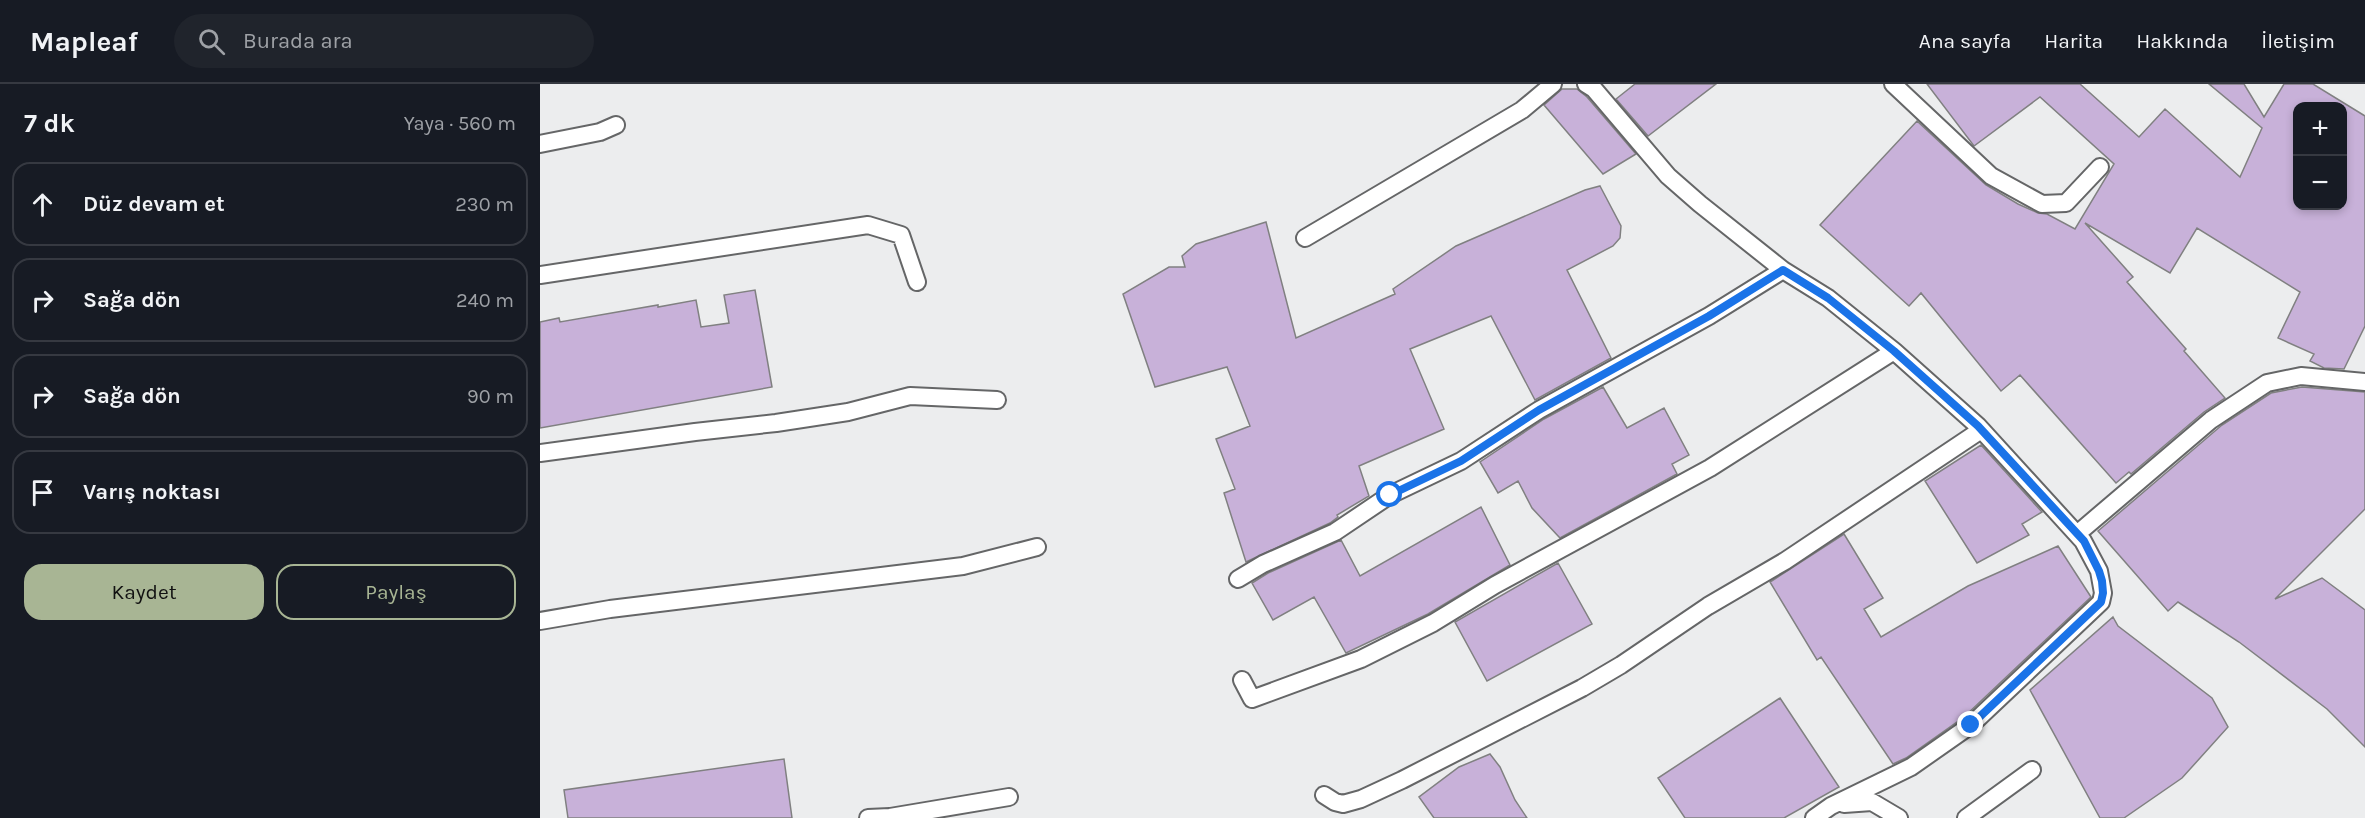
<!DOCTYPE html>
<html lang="tr">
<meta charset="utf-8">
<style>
:root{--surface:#171b24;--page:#20242c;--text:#f1f3f6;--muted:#9ea1a6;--line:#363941;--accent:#a8b594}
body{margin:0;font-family:Karla,sans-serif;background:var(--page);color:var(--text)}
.controls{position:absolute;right:18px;top:18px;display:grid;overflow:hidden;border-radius:12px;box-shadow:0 3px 9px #0003}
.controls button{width:54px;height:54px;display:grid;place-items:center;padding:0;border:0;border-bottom:2px solid var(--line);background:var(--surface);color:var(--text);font:30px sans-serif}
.stop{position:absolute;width:18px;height:18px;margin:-14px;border:4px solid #1a73e8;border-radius:50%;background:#fff}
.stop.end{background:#1a73e8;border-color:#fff;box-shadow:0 2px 6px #0008}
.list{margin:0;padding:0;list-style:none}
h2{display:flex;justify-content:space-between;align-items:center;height:78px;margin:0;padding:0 24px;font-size:26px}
h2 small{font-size:20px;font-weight:400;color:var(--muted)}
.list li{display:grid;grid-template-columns:39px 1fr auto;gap:18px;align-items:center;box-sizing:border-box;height:84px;margin:0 12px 12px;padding:0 12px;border:2px solid var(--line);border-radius:18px}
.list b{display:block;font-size:22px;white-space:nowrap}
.list em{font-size:20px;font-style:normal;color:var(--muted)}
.actions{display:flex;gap:12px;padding:18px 24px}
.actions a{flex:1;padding:14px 0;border:2px solid var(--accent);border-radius:18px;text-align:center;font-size:21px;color:var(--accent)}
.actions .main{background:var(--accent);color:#111}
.icon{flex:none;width:33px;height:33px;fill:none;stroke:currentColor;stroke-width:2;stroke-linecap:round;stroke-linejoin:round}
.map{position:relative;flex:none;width:1825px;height:734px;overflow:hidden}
header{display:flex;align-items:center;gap:36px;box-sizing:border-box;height:84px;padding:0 30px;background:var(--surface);border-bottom:2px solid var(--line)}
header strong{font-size:28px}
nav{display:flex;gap:33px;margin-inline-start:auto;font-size:21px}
.search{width:420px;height:54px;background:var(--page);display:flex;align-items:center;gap:15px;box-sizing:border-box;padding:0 21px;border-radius:33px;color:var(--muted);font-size:22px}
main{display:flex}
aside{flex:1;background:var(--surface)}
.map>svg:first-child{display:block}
</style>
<header>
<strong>Mapleaf</strong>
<div class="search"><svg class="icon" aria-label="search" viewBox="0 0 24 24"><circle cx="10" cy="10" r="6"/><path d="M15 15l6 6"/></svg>Burada ara</div>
<nav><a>Ana sayfa</a><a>Harita</a><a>Hakkında</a><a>İletişim</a></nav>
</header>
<main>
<aside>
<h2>7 dk<small>Yaya · 560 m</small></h2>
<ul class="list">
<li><svg class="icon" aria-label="ahead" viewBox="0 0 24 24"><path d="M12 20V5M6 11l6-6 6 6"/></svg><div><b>Düz devam et</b></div><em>230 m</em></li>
<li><svg class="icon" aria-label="right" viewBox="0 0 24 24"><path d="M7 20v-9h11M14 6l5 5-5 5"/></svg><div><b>Sağa dön</b></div><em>240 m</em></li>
<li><svg class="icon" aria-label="right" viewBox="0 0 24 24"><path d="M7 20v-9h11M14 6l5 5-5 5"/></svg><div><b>Sağa dön</b></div><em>90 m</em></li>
<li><svg class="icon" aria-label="arrive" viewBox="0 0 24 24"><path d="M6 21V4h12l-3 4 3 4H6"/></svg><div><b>Varış noktası</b></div></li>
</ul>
<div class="actions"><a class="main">Kaydet</a><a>Paylaş</a></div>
</aside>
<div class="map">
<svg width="1825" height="734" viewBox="0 0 1825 734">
<rect width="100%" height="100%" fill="#ecedee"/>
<path fill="#c8b1d9" stroke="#808081" stroke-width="1.5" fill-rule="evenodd" d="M1095,0H1176L1108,52L1076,15Z
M1387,0H1540L1599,53L1625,25L1700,93L1722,44L1669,0H1704L1724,33L1744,0H1773L1825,32V242L1804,285L1784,284L1770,277L1774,270L1738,254L1760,208L1657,144L1630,189L1545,139L1593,193L1587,198L1646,265L1644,267L1685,314L1664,328L1591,390L1589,388L1576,399L1480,291L1461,307L1381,209L1369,222L1280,141L1377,37L1446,101L1478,120L1498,129L1507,130L1535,145L1574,80L1500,13L1434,62ZM1758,22H1803V122H1758Z
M1022,5H1037L1047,13L1096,70L1063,90L1004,21Z
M1060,102L1081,142L1080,154L1073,162L1027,186L1071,274L995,316L951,232L870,265L904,345L819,382L829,412L797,431L798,433L790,439L706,478L684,409L695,405L676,355L710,342L687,283L615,303L583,210L629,183H645L642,172L656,160L726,138L756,254L855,210L853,205L916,162L1045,106Z
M215,206L232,303L0,344V238L19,234L20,238L118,221V223L156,216L161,243L189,239L184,211Z
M1063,303L1087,344L1124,324L1149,371L1132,380L1137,390L1020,454L992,424L978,397L958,409L940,378L1004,335Z
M1762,303L1825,308V425L1735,515L1782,494L1825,526V663L1787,625L1699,558L1638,518L1628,527L1558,447L1682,341L1731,309Z
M1441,361L1502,428L1482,440L1489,451L1437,479L1385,397Z
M941,423L970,481L888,530L806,569L774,513L733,536L712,499L728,489L801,456L820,492Z
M1304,450L1343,514L1324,525L1341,553L1428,502L1518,462L1551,513L1424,633L1366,674L1353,680L1281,573L1277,576L1230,498Z
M1018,479L1052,540L947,597L915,538Z
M1573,533L1578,542L1672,614L1688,643L1642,694L1584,734H1560L1490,606Z
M1240,614L1299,703L1244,734H1145L1118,694Z
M950,670L960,683L975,716L987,734H894L879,713L919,683Z
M244,675L252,734H28L24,706Z"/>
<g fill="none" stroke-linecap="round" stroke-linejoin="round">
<g stroke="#656667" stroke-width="20">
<path id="minor" d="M1046,0L1054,5L1128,92L1160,120L1243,186L1288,214L1354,267L1438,342L1543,457L1559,487L1563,509L1561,518L1431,641L1371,683L1291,722L1274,734
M1353,0L1451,92L1502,120L1526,119L1560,83
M0,60L60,48L76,41
M765,154L982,26L1013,0
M0,191L328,141L361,151L377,198
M0,369L155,348L236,339L308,328L370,312L457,316
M1537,450L1671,336L1727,299L1761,292L1825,298
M698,495L723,480L795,448L850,411L921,377L999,326L1169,232L1243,186
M0,537L70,525L423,482L497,463
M702,596L712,615L821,575L893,539L955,501L1170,384L1354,267
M784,711L795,718L803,720L821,715L862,696L1042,604L1081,581L1168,522L1245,477L1441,346
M1304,720L1332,718L1359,734
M328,734L350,733L469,713
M1426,734L1492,686"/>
</g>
<use href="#minor" stroke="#fff" stroke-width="16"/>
</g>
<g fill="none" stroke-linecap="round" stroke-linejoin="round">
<path stroke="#1a73e8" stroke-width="8" d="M850,411L921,377L999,326L1169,232L1243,186L1288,214L1354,267L1438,342L1544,457L1559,487L1562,497L1563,509L1561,518L1431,641"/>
</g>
</svg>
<div class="controls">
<button>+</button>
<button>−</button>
</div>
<div class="stop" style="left:850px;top:411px"></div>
<div class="stop end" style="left:1431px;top:641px"></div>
</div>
</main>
